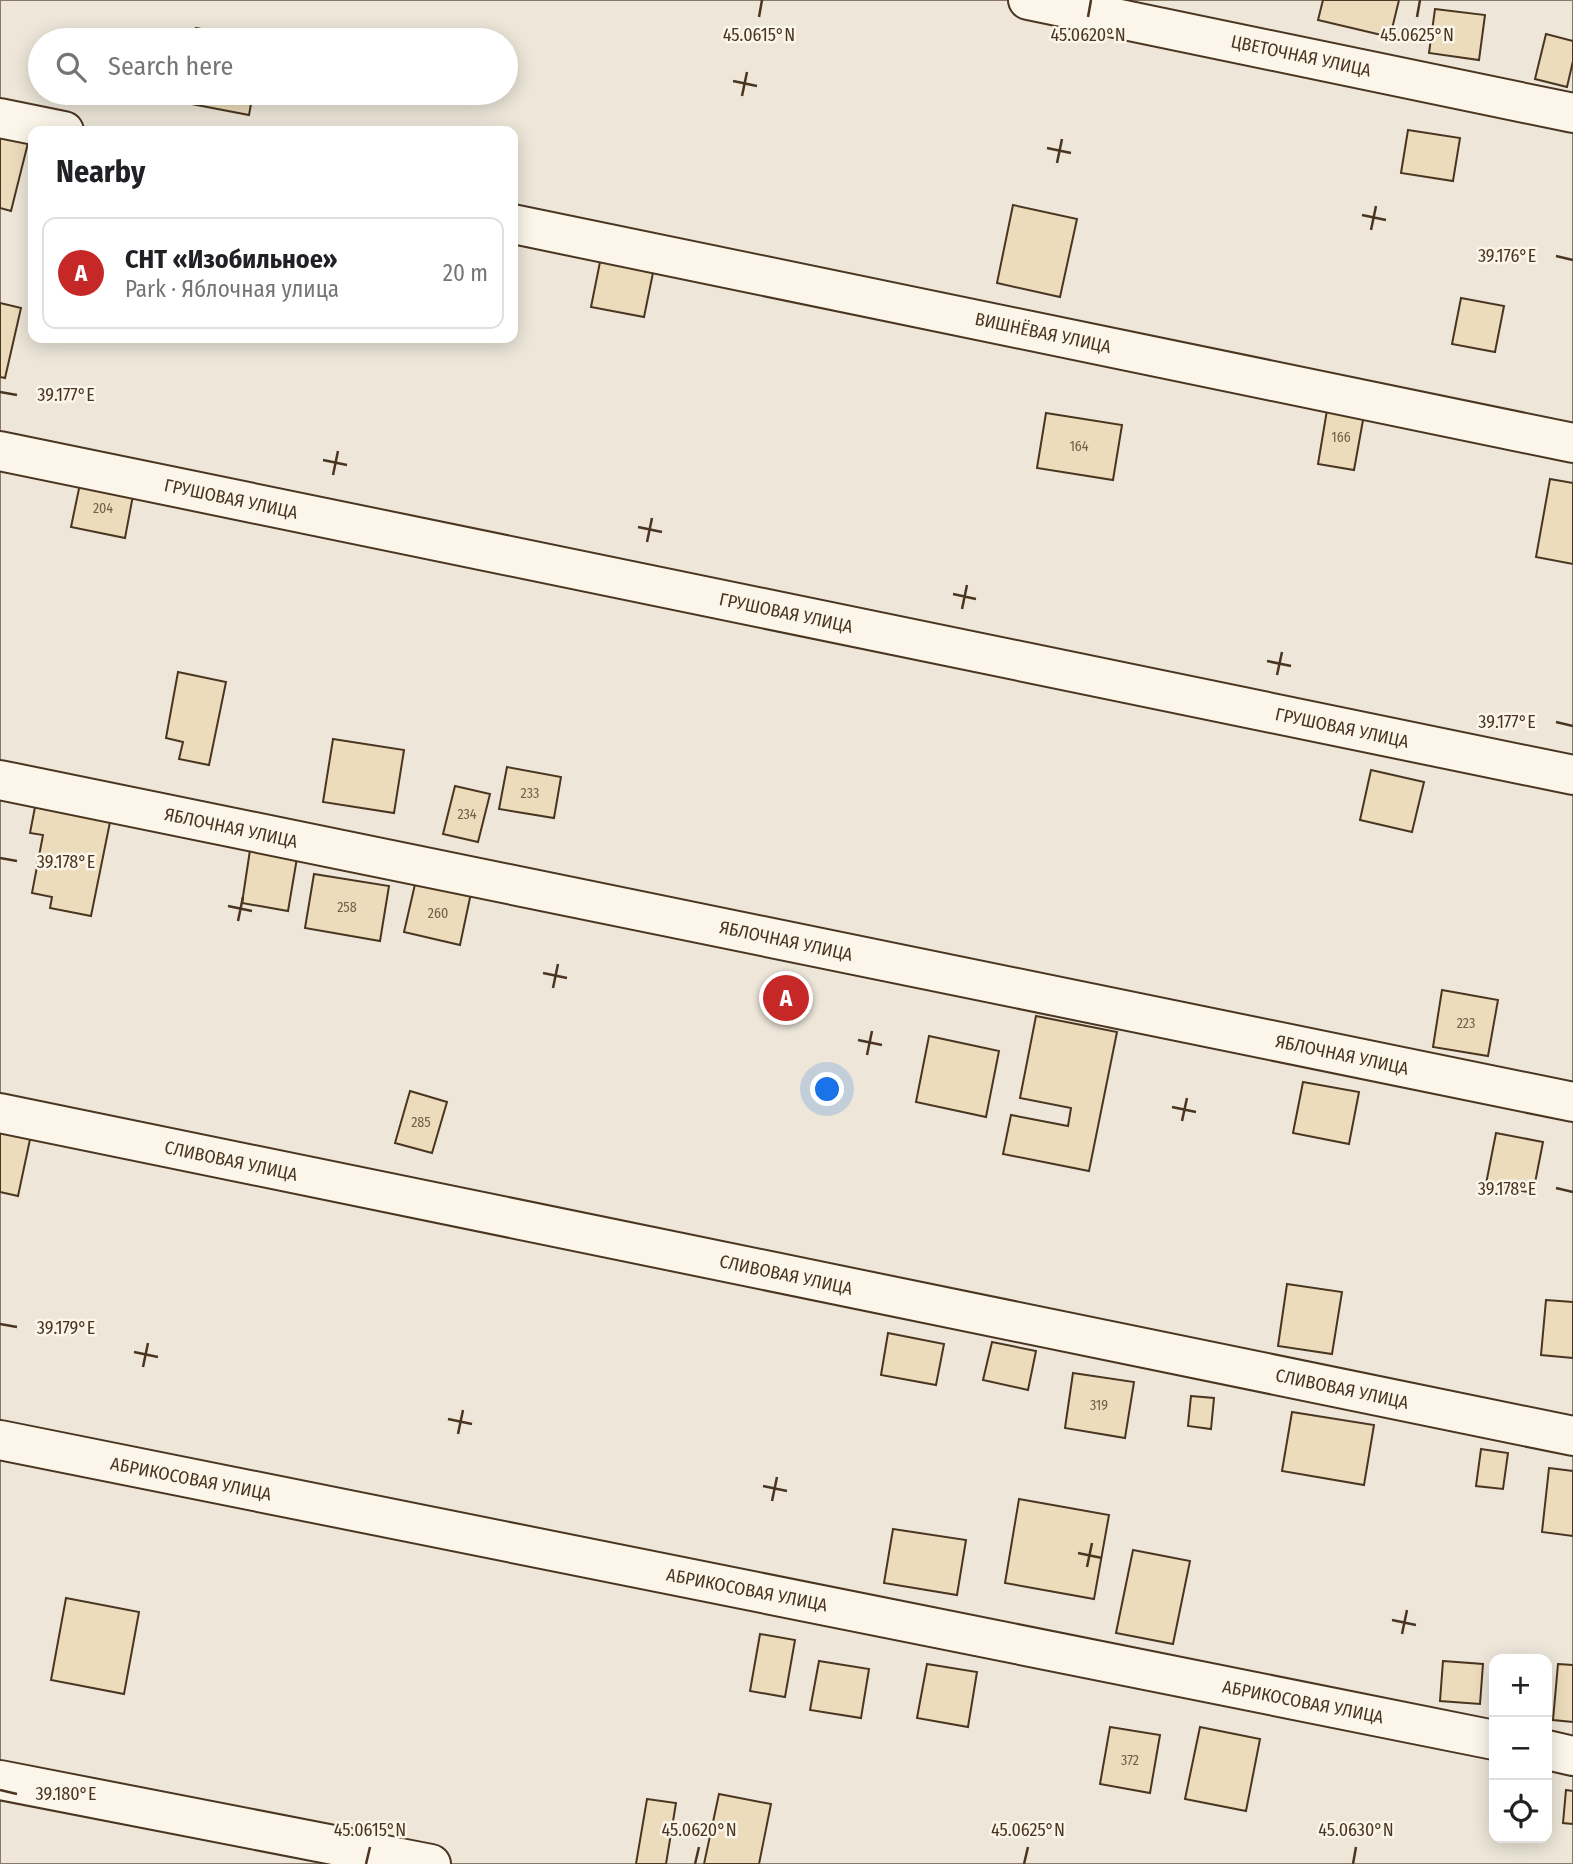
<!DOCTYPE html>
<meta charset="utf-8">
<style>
:root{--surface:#fff;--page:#f2f2f2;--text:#202124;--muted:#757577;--line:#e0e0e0;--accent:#c62828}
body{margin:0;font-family:"Fira Sans Condensed",sans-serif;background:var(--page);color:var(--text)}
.controls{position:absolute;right:21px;bottom:21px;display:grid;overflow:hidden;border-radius:14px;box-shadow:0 4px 18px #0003}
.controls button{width:63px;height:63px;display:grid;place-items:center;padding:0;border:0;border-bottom:2px solid var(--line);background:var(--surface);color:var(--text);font:35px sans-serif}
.you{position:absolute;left:828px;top:1090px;width:24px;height:24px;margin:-18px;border:5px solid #fff;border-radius:50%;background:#1a73e8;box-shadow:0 0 0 10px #1a73e833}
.badge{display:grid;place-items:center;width:46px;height:46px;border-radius:50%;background:var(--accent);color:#fff;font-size:23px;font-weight:700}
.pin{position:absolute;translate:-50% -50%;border:4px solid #fff;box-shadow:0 2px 7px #0006}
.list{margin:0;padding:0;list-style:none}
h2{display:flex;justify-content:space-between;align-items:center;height:91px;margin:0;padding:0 28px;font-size:30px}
h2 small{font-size:23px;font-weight:400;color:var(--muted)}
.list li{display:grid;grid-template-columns:46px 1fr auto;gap:21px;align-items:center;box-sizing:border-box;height:112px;margin:0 14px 14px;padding:0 14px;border:2px solid var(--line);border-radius:14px}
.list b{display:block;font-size:26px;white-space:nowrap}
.list p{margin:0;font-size:23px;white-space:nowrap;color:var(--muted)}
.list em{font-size:23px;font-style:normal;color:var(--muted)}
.icon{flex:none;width:38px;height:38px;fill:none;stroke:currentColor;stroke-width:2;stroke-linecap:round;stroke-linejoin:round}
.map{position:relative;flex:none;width:1573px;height:1864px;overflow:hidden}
.search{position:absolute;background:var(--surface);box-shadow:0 4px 18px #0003;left:28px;top:28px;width:490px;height:77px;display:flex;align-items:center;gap:18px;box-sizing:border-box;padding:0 24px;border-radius:38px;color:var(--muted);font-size:26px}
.panel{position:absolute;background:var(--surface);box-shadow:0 4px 18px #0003;left:28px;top:126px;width:490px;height:217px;border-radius:14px}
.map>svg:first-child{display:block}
</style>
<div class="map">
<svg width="1573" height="1864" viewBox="0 0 1573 1864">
<rect width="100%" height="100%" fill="#fbf6e9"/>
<path fill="#ede6d9" stroke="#887966" stroke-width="2" fill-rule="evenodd" d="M0,0H1573V1864H0ZM40,40H506V93H40ZM33,131H513V338H33ZM1494,1659H1547V1838H1494Z"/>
<path fill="#ecdcbc" stroke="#4a3520" stroke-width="2" d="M1323,0H1399L1390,37L1318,20Z
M1435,9L1485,15L1479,60L1429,53Z
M196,28L263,40H193Z
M1546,34L1573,41V61L1567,87L1535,79Z
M183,93H253L249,115L181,102Z
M1408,130L1460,138L1453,181L1401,173Z
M0,136L28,143L11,211L0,208Z
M1013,205L1077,219L1060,297L997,283Z
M602,252L655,263L644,317L591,307Z
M1461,298L1504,306L1495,352L1452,344Z
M0,303L21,308L5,378L0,377Z
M1328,404L1365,409L1354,470L1318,464Z
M1046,413L1122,425L1113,480L1037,468Z
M81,479L134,490L125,538L71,527Z
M1550,479L1573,483V564L1536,557Z
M178,672L226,682L209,765L179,759L183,742L166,738Z
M333,739L404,750L394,813L323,802Z
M507,767L561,777L554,818L499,809Z
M1371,770L1424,782L1412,832L1360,820Z
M455,786L490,794L478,842L443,834Z
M35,807L110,822L91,916L50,908L52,897L32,893L43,835L30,833Z
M250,850L297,858L288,911L242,903Z
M314,874L389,886L380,941L305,928Z
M416,880L471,893L460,945L404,932Z
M1442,990L1498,1000L1488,1056L1433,1047Z
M1036,1016L1117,1032L1089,1171L1003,1154L1011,1115L1068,1126L1071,1108L1020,1098Z
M929,1036L999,1051L986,1117L916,1102Z
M1303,1082L1359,1092L1349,1144L1293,1133Z
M410,1091L447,1102L432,1153L395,1143Z
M0,1123L32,1130L18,1196L0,1192Z
M1496,1133L1543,1142L1533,1193L1486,1184Z
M1287,1284L1342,1292L1332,1354L1278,1346Z
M1546,1300L1573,1302V1358L1541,1355Z
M888,1333L944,1344L936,1385L881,1375Z
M992,1342L1036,1351L1028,1390L983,1380Z
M1073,1373L1134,1382L1125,1438L1065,1428Z
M1191,1396L1214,1398L1211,1429L1188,1426Z
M1292,1412L1374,1425L1364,1485L1282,1471Z
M1481,1449L1508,1453L1503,1489L1476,1486Z
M1549,1468L1573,1471V1536L1542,1532Z
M1019,1499L1109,1515L1094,1599L1005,1583Z
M893,1529L966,1540L957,1595L884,1583Z
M1133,1550L1190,1561L1173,1644L1116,1633Z
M66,1598L139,1612L124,1694L51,1680Z
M760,1634L795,1640L785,1697L750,1691Z
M819,1661L869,1669L861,1718L810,1710Z
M1443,1661L1483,1664L1480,1704L1440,1701Z
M927,1664L977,1672L968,1727L917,1718Z
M1558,1664L1573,1665V1722L1553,1720Z
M1110,1727L1160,1735L1150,1793L1100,1784Z
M1200,1727L1260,1739L1246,1811L1185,1799Z
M1566,1790L1573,1791V1824L1563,1823Z
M719,1794L771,1804L759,1864H704Z
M647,1799L676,1803L666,1864H636Z"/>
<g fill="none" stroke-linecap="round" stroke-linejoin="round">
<g stroke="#4a3520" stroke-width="42">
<path id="minor" d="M1028,0L1573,113
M0,118L64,131
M513,224L1573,443
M0,451L1573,775
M0,780L1573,1102
M0,1113L1573,1436
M0,1440L1494,1740
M1547,1750L1573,1756
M0,1780L431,1864"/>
</g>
<use href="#minor" stroke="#fbf6e9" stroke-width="38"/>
</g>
<path fill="none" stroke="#4a3520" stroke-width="2.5" d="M759,17L762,0M1088,17L1091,0M1417,17L1420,0M733,81L757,86M742,96L747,72M1047,148L1071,153M1057,163L1062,139M1362,215L1386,220M1371,230L1376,206M1556,256L1573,260M0,392L17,395M323,460L347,465M333,475L338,451M638,527L662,532M647,542L652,518M953,594L976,599M962,609L967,585M1267,661L1291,666M1277,675L1282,652M1556,722L1573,726M0,858L17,861M228,906L252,911M238,921L243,897M543,973L567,978M553,988L558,964M858,1040L882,1045M867,1055L872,1031M1172,1107L1196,1112M1182,1121L1187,1098M1556,1188L1573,1192M0,1324L17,1327M134,1352L158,1357M143,1367L148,1343M448,1419L472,1424M458,1434L463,1410M763,1486L787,1491M772,1501L777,1477M1078,1553L1102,1558M1087,1567L1092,1543M1392,1620L1416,1625M1402,1634L1407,1610M0,1790L17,1794M366,1864L370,1847M695,1864L699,1847M1024,1864L1028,1847M1353,1864L1356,1847"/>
<g text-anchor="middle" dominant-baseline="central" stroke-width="5" stroke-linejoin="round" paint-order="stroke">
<g font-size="14" fill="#725f47">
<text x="1341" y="437">166</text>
<text x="1079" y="446">164</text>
<text x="103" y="508">204</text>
<text x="530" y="793">233</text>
<text x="467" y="814">234</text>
<text x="347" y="907">258</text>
<text x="438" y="913">260</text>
<text x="1466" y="1023">223</text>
<text x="421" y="1122">285</text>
<text x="1099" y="1405">319</text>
<text x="1130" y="1760">372</text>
</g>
<g font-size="18" fill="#4a3520" stroke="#fbf6e9">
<text transform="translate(1301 56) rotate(12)">ЦВЕТОЧНАЯ УЛИЦА</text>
<text transform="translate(1043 333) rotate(12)">ВИШНЁВАЯ УЛИЦА</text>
<text transform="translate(231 499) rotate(12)">ГРУШОВАЯ УЛИЦА</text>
<text transform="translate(786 613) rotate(12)">ГРУШОВАЯ УЛИЦА</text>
<text transform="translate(1342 728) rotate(12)">ГРУШОВАЯ УЛИЦА</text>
<text transform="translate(231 828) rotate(12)">ЯБЛОЧНАЯ УЛИЦА</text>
<text transform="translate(786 941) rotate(12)">ЯБЛОЧНАЯ УЛИЦА</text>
<text transform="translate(1342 1055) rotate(12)">ЯБЛОЧНАЯ УЛИЦА</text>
<text transform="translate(231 1161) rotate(12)">СЛИВОВАЯ УЛИЦА</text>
<text transform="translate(786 1275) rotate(12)">СЛИВОВАЯ УЛИЦА</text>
<text transform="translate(1342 1389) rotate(12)">СЛИВОВАЯ УЛИЦА</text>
<text transform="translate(191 1479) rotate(11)">АБРИКОСОВАЯ УЛИЦА</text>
<text transform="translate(747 1590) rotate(11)">АБРИКОСОВАЯ УЛИЦА</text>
<text transform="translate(1303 1702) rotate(11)">АБРИКОСОВАЯ УЛИЦА</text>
</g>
</g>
<g font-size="18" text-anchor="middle" fill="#4a3520" stroke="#fbf6e9" stroke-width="5" stroke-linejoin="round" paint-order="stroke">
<text x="759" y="41">45.0615°N</text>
<text x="1088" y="41">45.0620°N</text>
<text x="1417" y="41">45.0625°N</text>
<text x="1507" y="262">39.176°E</text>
<text x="66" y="401">39.177°E</text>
<text x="1507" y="728">39.177°E</text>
<text x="66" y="868">39.178°E</text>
<text x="1507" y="1195">39.178°E</text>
<text x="66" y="1334">39.179°E</text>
<text x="66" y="1800">39.180°E</text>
<text x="370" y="1836">45.0615°N</text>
<text x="699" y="1836">45.0620°N</text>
<text x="1028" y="1836">45.0625°N</text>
<text x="1356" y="1836">45.0630°N</text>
</g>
</svg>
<div class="controls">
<button>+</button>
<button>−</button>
<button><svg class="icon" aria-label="locate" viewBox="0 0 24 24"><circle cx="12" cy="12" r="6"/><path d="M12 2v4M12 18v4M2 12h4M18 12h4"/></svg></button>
</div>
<div class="you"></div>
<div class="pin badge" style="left:786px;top:998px">A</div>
<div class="search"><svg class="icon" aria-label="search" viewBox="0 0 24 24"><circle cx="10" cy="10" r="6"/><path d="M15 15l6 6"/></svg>Search here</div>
<section class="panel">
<h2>Nearby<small></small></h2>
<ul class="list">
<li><span class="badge">A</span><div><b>СНТ «Изобильное»</b><p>Park · Яблочная улица</p></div><em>20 m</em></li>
</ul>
</section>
</div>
